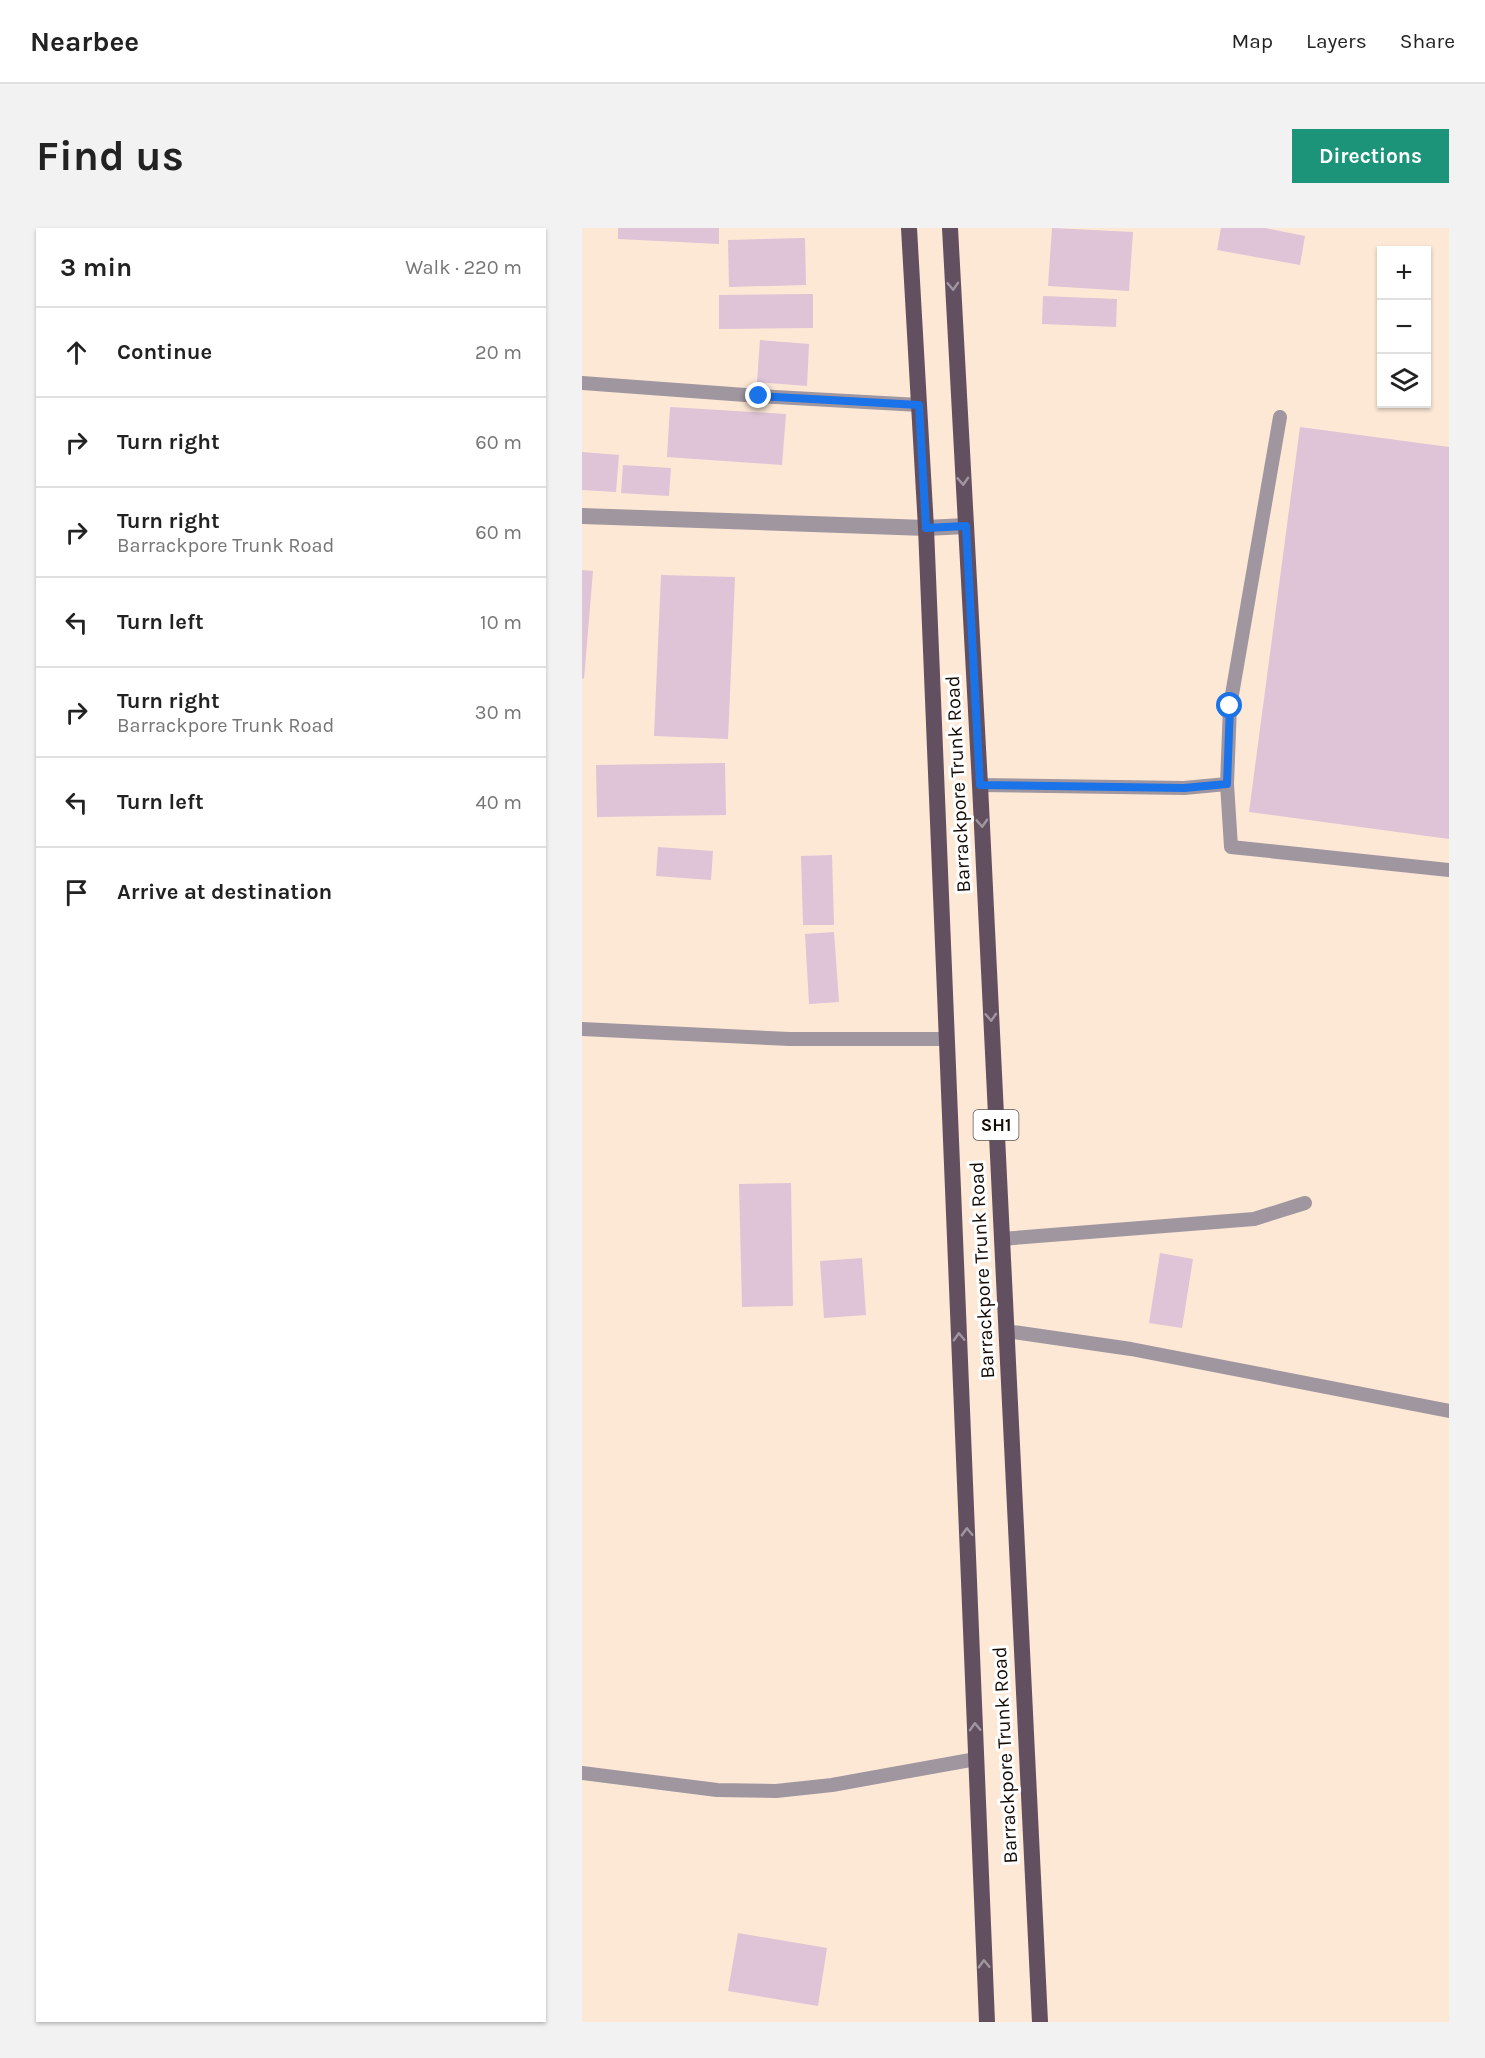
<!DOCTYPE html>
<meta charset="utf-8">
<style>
:root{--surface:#fff;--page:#f2f2f2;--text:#222;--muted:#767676;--line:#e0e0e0;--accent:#1b947a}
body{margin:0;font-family:Karla,sans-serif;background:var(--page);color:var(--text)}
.controls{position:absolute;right:18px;top:18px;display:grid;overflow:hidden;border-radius:0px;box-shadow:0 2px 4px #0004}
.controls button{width:54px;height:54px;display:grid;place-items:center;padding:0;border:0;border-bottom:2px solid var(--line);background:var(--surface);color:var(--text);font:30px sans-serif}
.stop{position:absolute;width:18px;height:18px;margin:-14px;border:4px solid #1a73e8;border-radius:50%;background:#fff}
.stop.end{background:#1a73e8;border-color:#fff;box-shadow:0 2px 6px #0008}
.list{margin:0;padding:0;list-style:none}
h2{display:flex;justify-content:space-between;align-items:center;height:78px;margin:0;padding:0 24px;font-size:26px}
h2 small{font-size:20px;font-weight:400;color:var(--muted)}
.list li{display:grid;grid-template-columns:39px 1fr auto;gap:18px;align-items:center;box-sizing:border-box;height:90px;padding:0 24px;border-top:2px solid var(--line)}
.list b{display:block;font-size:22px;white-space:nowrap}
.list p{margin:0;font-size:20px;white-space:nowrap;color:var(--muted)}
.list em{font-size:20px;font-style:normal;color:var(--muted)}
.icon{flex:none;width:33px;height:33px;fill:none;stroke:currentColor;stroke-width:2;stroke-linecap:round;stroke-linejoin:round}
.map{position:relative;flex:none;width:867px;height:1794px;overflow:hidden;border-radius:0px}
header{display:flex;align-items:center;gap:36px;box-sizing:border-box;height:84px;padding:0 30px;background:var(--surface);border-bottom:2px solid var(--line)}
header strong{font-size:28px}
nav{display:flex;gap:33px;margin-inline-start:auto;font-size:21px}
.intro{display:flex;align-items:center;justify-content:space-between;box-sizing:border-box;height:144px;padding:0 36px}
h1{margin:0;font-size:42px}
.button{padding:15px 27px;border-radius:0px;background:var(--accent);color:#fff;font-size:21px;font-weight:700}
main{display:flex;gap:36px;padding:0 36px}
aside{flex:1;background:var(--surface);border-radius:0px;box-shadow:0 2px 4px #0004}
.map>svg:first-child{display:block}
</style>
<header>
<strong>Nearbee</strong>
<nav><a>Map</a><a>Layers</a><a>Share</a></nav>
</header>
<div class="intro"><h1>Find us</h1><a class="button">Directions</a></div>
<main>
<aside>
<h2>3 min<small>Walk · 220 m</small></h2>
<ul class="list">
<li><svg class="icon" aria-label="ahead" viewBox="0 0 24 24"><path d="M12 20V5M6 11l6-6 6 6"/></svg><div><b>Continue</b></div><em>20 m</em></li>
<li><svg class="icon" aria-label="right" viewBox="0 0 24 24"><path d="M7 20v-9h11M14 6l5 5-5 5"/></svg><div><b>Turn right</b></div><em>60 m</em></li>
<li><svg class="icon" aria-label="right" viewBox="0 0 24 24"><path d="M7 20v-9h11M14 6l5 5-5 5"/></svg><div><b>Turn right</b><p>Barrackpore Trunk Road</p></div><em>60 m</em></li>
<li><svg class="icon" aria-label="left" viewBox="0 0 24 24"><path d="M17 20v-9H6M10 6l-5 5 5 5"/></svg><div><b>Turn left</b></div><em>10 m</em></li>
<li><svg class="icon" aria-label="right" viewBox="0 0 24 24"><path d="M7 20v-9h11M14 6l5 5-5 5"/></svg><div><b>Turn right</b><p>Barrackpore Trunk Road</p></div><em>30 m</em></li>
<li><svg class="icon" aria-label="left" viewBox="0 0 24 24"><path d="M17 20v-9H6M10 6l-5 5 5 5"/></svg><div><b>Turn left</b></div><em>40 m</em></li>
<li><svg class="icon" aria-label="arrive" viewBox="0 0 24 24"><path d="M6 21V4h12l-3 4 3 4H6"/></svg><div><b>Arrive at destination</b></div></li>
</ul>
</aside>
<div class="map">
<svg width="867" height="1794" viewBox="0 0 867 1794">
<rect width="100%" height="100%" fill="#fde8d6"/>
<path fill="#dfc3d7" d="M36,0H137V16L36,11Z
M470,0L551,4L547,63L466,58Z
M639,0H683L723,8L718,37L635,22Z
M223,10L224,57L147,59L146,12Z
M231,66V100L137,101V67Z
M461,68L535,71L534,99L460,96Z
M178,112L227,116L225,158L175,154Z
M88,179L204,186L200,237L85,229Z
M718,199L867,219V611L667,584Z
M0,224L37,227L34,264L0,262Z
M41,237L89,240L87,268L39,265Z
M0,342L11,343L2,451L0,450Z
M79,347L153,349L146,511L72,508Z
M143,535L144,587L15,589L14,537Z
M76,619L131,623L129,652L74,648Z
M250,627L252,697H221L219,628Z
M252,704L257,774L227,776L223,706Z
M209,955L211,1078L160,1079L157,956Z
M578,1025L611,1031L600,1100L567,1095Z
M280,1030L284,1087L242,1090L238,1033Z
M156,1705L245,1720L236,1778L146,1763Z"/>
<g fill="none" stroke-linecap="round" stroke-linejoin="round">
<path stroke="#a096a0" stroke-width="14" d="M0,155L177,168L337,177
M645,556L649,619L867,642
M398,557L602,560L645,556L648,478L698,189
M0,801L208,811H364
M419,1011L672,991L723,975
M424,1103L549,1121L867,1183
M0,1545L135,1562L194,1563L250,1557L394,1531"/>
<path stroke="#a096a0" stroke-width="16" d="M0,288L344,300L384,298"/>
<path stroke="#625061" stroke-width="16" d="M327,0L344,300L405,1794
M368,0L398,557L458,1794"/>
</g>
<defs><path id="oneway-chevron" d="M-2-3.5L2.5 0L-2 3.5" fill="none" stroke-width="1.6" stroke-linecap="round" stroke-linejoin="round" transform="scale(1.5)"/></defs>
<g stroke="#a196a0">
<use href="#oneway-chevron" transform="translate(371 58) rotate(87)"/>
<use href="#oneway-chevron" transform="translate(381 253) rotate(87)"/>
<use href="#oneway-chevron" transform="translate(400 595) rotate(87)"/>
<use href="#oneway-chevron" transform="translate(409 789) rotate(87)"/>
<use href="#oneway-chevron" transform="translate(377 1109) rotate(-92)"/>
<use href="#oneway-chevron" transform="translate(385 1304) rotate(-92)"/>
<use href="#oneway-chevron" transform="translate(393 1499) rotate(-92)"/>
<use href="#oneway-chevron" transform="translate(402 1736) rotate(-92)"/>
</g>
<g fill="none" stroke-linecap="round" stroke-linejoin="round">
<path stroke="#1a73e8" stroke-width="8" d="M177,168L337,177L344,300L384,298L398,557L602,560L645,556L648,478"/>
</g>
<g text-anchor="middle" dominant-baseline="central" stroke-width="6" stroke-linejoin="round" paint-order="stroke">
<rect fill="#fff" stroke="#5b5551" stroke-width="1.5" x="391.5" y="882" width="45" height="30" rx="4.5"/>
<g font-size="18" font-weight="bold" fill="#150c06">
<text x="414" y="897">SH1</text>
</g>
<g font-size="20" fill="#150c06" stroke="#fff">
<text transform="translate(376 556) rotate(-93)">Barrackpore Trunk Road</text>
<text transform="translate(400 1042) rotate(-93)">Barrackpore Trunk Road</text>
<text transform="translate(423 1527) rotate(-93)">Barrackpore Trunk Road</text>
</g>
</g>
</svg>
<div class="controls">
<button>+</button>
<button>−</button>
<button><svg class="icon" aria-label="layers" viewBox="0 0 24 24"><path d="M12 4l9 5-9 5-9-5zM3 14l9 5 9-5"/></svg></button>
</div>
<div class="stop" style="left:648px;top:478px"></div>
<div class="stop end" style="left:177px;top:168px"></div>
</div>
</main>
